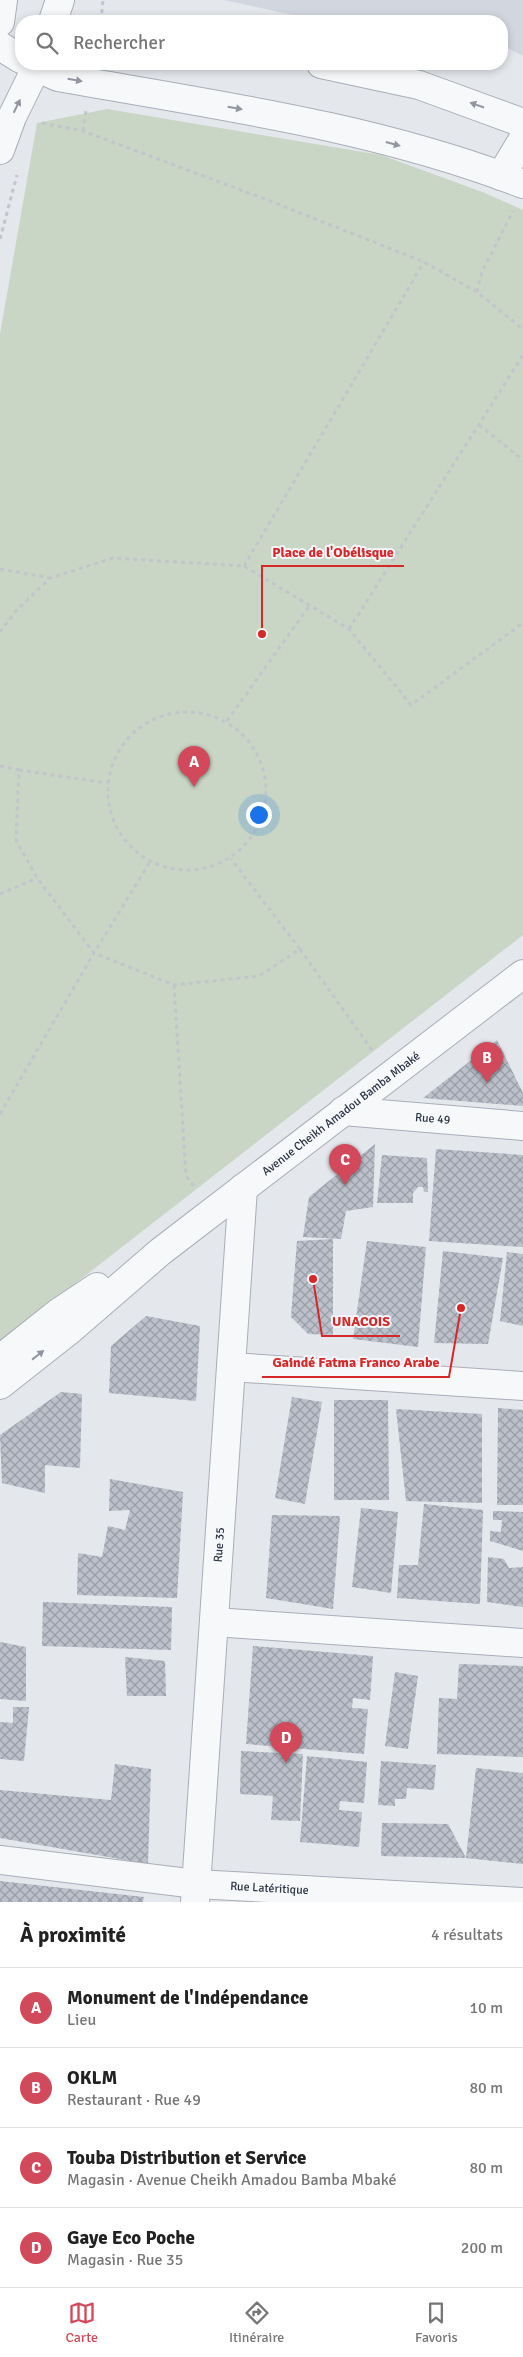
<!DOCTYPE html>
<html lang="fr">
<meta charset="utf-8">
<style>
:root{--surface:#fff;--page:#f2f2f2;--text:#222;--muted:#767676;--line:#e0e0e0;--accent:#d1495b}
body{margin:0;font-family:Signika,sans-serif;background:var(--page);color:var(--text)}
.you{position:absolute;left:258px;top:814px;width:18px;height:18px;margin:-12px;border:4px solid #fff;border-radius:50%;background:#1a73e8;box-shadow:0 0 0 8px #1a73e833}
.badge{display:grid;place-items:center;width:32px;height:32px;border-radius:50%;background:var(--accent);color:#fff;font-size:16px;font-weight:700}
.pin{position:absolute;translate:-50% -41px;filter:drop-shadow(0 1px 2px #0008)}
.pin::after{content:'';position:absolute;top:26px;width:18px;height:15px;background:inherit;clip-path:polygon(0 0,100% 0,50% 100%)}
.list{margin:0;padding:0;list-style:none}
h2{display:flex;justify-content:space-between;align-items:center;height:65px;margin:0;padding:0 20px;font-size:21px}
h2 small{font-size:16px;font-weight:400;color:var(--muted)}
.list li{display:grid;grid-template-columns:32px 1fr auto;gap:15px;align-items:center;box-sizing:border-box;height:80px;padding:0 20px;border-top:1px solid var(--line)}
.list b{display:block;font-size:19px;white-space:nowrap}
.list p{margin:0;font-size:16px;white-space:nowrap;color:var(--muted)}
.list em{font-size:16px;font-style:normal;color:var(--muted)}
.icon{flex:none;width:28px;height:28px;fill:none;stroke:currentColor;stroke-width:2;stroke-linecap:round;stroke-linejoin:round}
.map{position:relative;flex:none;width:523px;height:1902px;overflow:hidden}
.search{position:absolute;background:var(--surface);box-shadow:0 2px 8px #0003;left:15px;right:15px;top:15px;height:55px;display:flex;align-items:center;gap:12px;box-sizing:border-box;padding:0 18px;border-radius:20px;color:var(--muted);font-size:19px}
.sheet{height:385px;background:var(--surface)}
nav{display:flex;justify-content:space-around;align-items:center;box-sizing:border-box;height:70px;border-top:1px solid var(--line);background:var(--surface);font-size:14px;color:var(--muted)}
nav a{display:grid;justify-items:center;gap:2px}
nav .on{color:var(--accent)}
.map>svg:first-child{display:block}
</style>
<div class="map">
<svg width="523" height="1902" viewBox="0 0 523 1902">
<defs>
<pattern id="building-cross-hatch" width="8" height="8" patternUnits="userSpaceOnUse" patternTransform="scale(1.25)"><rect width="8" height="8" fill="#bbc0ca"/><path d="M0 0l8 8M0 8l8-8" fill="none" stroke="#989da6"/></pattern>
</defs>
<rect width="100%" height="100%" fill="#e4e7ec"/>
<path fill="#d2d6de" d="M224,0H523V56L502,45V21H320Z"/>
<path fill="#c9d6c5" d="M107,109L381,155L485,193L523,210V935L0,1342V334L37,123Z"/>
<path fill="url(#building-cross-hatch)" d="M497,1040L523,1093V1106L423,1098Z
M375,1144L373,1207L346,1211L341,1239L303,1237L309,1197Z
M436,1149L523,1155V1247L429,1241Z
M382,1155L427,1158L428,1192H424L423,1187H418L413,1193V1203H377Z
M333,1239V1335L308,1334L291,1317L297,1241Z
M367,1241L426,1247L418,1347L353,1339Z
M443,1251L503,1258L488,1344L434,1343Z
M507,1252L523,1254V1326L500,1321Z
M146,1316L200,1326L196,1401L109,1393L111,1346Z
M61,1392L82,1394L80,1468L45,1465V1493L2,1483L0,1435Z
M292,1397L322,1402L305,1504L275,1498Z
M334,1400H388L389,1500H334Z
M498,1408L523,1410V1505H497Z
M396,1409L482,1414V1503L406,1501Z
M110,1479L183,1492L177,1598L77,1595L78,1553L102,1557L108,1526L125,1530L130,1510L109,1511Z
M424,1504L483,1510L480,1604L397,1598L399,1565H418Z
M361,1508L398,1512L391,1593L352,1587Z
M493,1511L523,1512V1551L490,1541V1531L501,1532L502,1520H493Z
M272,1515L340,1516L333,1609L266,1598Z
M488,1557L504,1559L509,1568L523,1567V1607L487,1602Z
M43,1602L172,1607L171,1650L42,1646Z
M0,1642L26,1647V1701L0,1699Z
M253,1646L373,1656L370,1700L353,1698L352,1708L368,1709L364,1754L246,1744Z
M125,1657L165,1661L166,1696H127Z
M459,1664L523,1666V1757L437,1754L439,1698L457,1699Z
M395,1672L418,1676L408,1749L385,1746Z
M13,1707H29L24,1761L0,1759V1722L13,1723Z
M241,1751L303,1754L300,1821L271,1820L273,1796L240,1794Z
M307,1756L367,1762L364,1803L340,1801L339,1810L362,1812L359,1847L300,1842Z
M381,1761L436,1765L434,1790L407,1788L406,1799H395V1806L378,1805Z
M115,1764L151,1769L148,1864L0,1838V1790L111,1800Z
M476,1768L523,1773V1864L466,1858Z
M382,1823L448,1824L466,1858L381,1856Z
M0,1881L144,1897L143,1902H0Z"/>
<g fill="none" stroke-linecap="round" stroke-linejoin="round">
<g stroke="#a9aeb7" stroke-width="30">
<g id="minor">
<path d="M53,21L60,0"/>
<path d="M0,22L3,0"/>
<path d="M0,46L21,59"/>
<path d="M29,64L58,77C214,105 374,126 523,184"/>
<path d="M321,64L419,85L523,123"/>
<path d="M0,150L12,117L38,64"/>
<path d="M501,176L523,139"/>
<path id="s1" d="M343,1111L523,1126"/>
<path d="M0,1359L58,1313L97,1287"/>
<path d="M231,1367L523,1386"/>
<path id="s2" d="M0,1385L71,1329L160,1252L523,974"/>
<path d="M214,1622L523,1643"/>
<path id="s3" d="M0,1860L196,1884L523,1902"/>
<path id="s4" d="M195,1902L243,1188"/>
</g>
</g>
<path stroke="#c2c5cb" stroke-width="3" stroke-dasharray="4 4" stroke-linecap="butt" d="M101,21L103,0
M42,123L83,131L265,199L424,262L477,292L523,329
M83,131L86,111
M0,239L17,175
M477,292L482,272L513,211
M479,425L523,460
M244,566L424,262
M0,569L50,578
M349,629L523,355
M0,632L16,611L50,578L113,558L244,566L349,629L411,705L523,623
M108 791a79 79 0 1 1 158 0a79 79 0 1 1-158 0Z
M227,721L310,605
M0,766L19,770L16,840L37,878L94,953L174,985L259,976L300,949L231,859
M19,770L107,783
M0,894L37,878
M300,949L374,1053
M174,985L186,1176L195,1188
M0,1114L94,953L150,862"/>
<use href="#minor" stroke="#f7f8fa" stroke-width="28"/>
</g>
<defs><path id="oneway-solid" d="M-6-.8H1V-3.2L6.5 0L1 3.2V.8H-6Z" transform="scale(1.25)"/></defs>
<g fill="#9196a0">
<use href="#oneway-solid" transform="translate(75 80) rotate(10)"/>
<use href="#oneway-solid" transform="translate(477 105) rotate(-161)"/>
<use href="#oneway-solid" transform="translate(17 106) rotate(-64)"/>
<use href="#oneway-solid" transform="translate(235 108) rotate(10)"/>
<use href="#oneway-solid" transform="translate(393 144) rotate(15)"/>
<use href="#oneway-solid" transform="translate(38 1355) rotate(-38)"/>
</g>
<g text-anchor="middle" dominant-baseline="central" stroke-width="4" stroke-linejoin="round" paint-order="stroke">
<g font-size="12" fill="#2b3445" stroke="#f4f6f9">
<text stroke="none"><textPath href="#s2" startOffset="436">Avenue Cheikh Amadou Bamba Mbaké</textPath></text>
<text stroke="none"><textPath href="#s1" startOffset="90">Rue 49</textPath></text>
<text stroke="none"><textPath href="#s4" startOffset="358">Rue 35</textPath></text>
<text stroke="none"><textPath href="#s3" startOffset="271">Rue Latéritique</textPath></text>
</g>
</g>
<path fill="none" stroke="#d62828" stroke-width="2" d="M262 634L262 566H404M313 1279L322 1336H400M461 1308L449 1377H262"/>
<g fill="#d62828" stroke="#f4f6f9" stroke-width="2">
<circle cx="262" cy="634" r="5"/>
<circle cx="313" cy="1279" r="5"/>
<circle cx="461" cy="1308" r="5"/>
</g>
<g font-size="14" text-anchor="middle" font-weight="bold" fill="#d62828" stroke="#f4f6f9" stroke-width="4" stroke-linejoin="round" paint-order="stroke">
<text x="333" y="557">Place de l'Obélisque</text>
<text x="361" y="1326">UNACOIS</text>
<text x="356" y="1367">Gaindé Fatma Franco Arabe</text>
</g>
</svg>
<div class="you"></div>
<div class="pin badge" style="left:194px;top:787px">A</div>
<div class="pin badge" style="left:487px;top:1083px">B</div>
<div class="pin badge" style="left:345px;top:1185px">C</div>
<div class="pin badge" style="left:286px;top:1763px">D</div>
<div class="search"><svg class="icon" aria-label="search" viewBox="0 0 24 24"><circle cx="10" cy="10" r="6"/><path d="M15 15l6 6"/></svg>Rechercher</div>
</div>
<section class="sheet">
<h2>À proximité<small>4 résultats</small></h2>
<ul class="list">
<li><span class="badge">A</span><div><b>Monument de l'Indépendance</b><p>Lieu</p></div><em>10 m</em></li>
<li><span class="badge">B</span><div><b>OKLM</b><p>Restaurant · Rue 49</p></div><em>80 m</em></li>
<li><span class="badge">C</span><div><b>Touba Distribution et Service</b><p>Magasin · Avenue Cheikh Amadou Bamba Mbaké</p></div><em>80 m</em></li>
<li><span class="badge">D</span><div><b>Gaye Eco Poche</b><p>Magasin · Rue 35</p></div><em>200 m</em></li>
</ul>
</section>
<nav>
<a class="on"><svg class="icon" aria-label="map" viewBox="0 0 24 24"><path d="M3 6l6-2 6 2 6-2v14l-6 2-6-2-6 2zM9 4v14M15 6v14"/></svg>Carte</a>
<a><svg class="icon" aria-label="directions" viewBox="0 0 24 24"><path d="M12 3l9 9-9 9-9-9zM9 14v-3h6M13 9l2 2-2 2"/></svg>Itinéraire</a>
<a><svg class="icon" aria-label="saved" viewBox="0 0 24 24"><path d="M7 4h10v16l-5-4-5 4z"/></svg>Favoris</a>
</nav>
